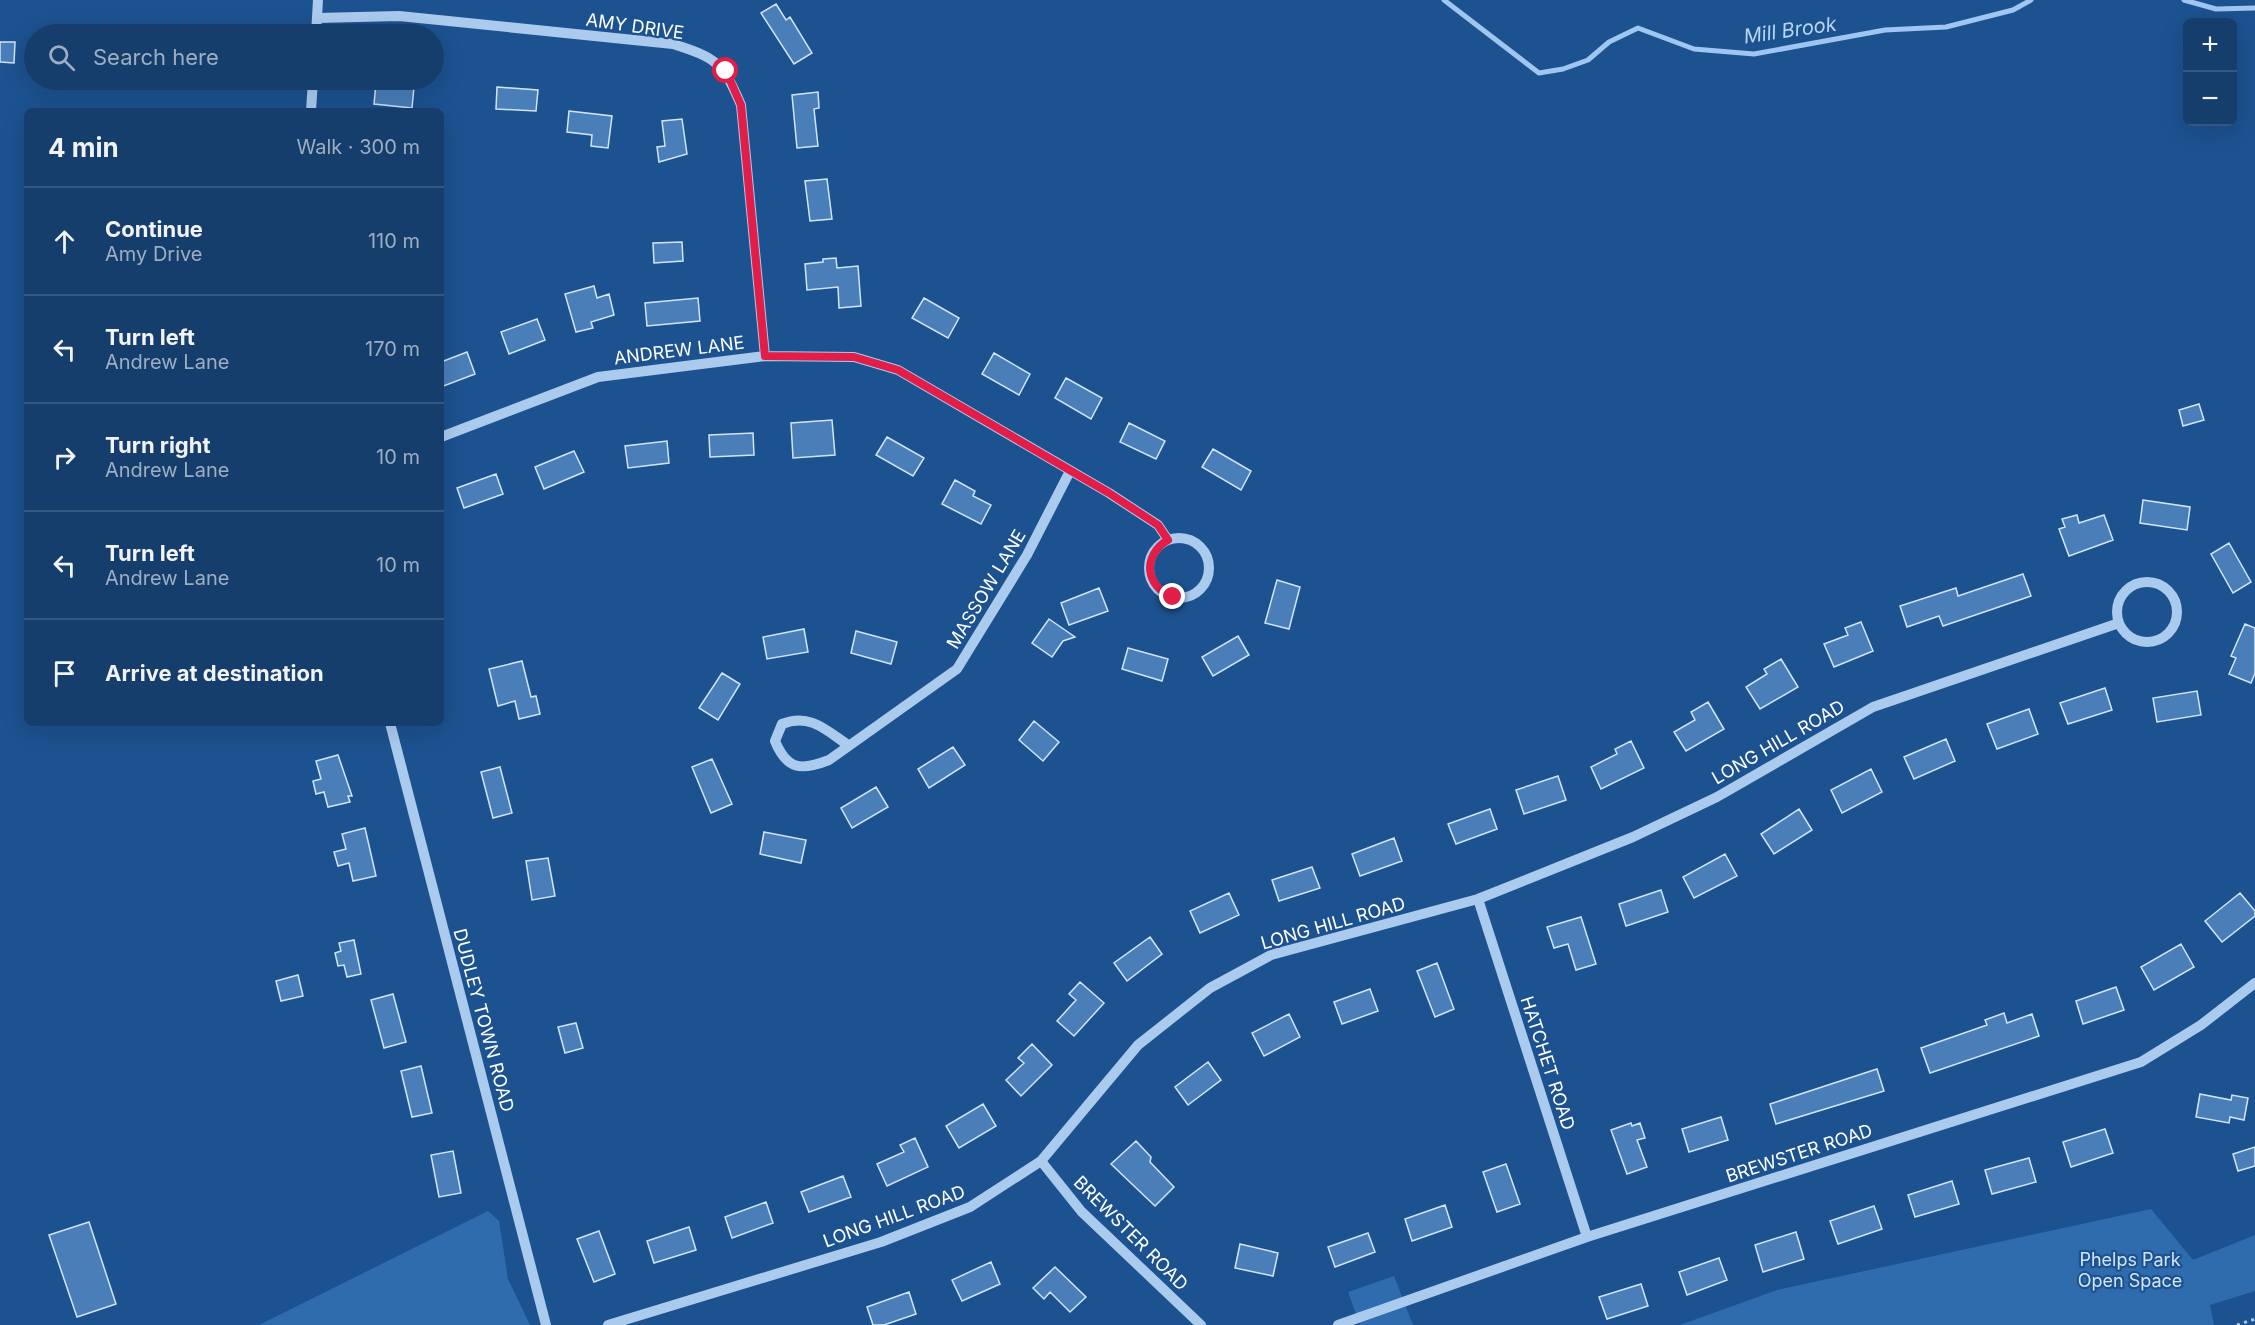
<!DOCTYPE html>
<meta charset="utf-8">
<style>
:root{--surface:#153e6c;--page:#224974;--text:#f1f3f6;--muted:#9daec2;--line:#34577f}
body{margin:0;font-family:Inter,sans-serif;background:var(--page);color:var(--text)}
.controls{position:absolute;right:18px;top:18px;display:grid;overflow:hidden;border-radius:9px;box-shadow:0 6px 24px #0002}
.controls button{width:54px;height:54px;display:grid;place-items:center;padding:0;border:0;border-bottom:2px solid var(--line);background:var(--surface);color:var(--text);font:30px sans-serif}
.stop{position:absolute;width:18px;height:18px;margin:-14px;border:4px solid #e11d48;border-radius:50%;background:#fff}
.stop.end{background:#e11d48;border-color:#fff;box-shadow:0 2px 6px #0008}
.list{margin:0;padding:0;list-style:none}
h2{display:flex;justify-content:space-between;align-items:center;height:78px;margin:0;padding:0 24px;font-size:26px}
h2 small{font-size:20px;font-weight:400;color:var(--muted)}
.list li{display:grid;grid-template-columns:39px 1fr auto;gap:18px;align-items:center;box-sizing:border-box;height:108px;padding:0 24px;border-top:2px solid var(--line)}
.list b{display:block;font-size:22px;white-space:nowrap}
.list p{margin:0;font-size:20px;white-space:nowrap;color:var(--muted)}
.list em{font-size:20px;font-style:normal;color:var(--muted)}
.icon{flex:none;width:33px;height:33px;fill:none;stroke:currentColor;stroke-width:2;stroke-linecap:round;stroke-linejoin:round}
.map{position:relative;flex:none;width:2255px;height:1325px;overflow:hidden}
.search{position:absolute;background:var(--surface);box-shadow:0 6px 24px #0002;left:24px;top:24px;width:420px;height:66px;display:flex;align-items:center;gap:15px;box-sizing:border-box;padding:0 21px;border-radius:33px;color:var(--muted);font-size:22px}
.panel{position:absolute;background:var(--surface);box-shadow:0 6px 24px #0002;left:24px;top:108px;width:420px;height:618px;border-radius:9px}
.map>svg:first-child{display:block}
</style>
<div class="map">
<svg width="2255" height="1325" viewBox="0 0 2255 1325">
<rect width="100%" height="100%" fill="#1c5290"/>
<path fill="#2f6cae" d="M2151,1209L2193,1260L2255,1235V1291L2210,1305L2214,1325H1680L1777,1290Z
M488,1211L499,1221L508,1279L530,1325H259Z
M1394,1276L1413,1325H1360L1348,1292Z"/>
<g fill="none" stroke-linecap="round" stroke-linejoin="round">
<path stroke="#9ec6f0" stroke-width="5" d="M1444,0L1539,73L1563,69L1588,60L1609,42L1638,28L1694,49L1754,54L1885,30L1946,27L2013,10L2031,0
M2184,0L2216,9L2255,8"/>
</g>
<path fill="#497eb9" stroke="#d1e5fa" stroke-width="1.5" d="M776,4L786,20L790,17L812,53L794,64L761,13Z
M0,42H15L14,63L0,62Z
M376,83L414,87L412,108L374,104Z
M497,87L538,90L536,111L496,109Z
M818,92L819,108L814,109L818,146L797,148L792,95Z
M569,111L612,116L608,148L591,146L592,135L567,132Z
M682,119L687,154L659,162L657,147L665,146L662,121Z
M827,179L832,219L810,221L805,181Z
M682,242L683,261L654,263L653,243Z
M836,258L837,268L858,266L861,306L839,308L838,287L807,290L805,264L823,262V259Z
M594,286L597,298L609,294L614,315L591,322L593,328L576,332L565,294Z
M698,298L700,321L647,326L645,303Z
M924,298L959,318L948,338L912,318Z
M537,319L545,340L509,354L501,332Z
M467,352L475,374L441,387V362Z
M994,353L1030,374L1019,395L982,374Z
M1066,378L1102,398L1091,419L1055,398Z
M2199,404L2204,420L2183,426L2179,410Z
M832,420L835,455L793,458L791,423Z
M1129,423L1165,441L1156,459L1120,442Z
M753,433L754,455L710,457L709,435Z
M887,437L924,458L913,476L876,455Z
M667,441L669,463L628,468L625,446Z
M1213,449L1251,471L1241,490L1202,467Z
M574,451L584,472L544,489L535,467Z
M496,474L503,494L464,508L457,488Z
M955,480L975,491L973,496L991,505L981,524L942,504Z
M2143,500L2190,507L2187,530L2140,523Z
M2077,515L2079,523L2104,515L2113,540L2069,556L2059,529L2065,527L2062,519Z
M2229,543L2251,582L2233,593L2211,554Z
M2023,574L2031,596L1943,626L1939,616L1907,627L1900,606L1956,588L1958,596Z
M1277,580L1300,587L1289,629L1265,623Z
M1099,588L1108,611L1069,625L1061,603Z
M1049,619L1075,637L1063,641L1052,657L1032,643Z
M1861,622L1873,651L1834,667L1824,644L1848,635L1845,628Z
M2245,624L2255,628V673L2251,683L2229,674L2236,658L2231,656Z
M804,629L808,652L767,659L763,637Z
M856,631L897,642L891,664L851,653Z
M1238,636L1249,655L1213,676L1202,657Z
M1128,648L1168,659L1162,681L1122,669Z
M1781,659L1798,687L1760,709L1746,687L1767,674L1764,669Z
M522,661L531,697L536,696L540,714L519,719L515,701L498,706L489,669Z
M722,673L740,684L718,720L699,708Z
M2105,688L2112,710L2068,724L2060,703Z
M2197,691L2201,715L2157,722L2153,698Z
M1708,702L1724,729L1686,751L1674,732L1695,720L1691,712Z
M2029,709L2038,734L1997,749L1987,724Z
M1034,721L1059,742L1043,761L1019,740Z
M1946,739L1955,761L1914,779L1904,757Z
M1631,741L1644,768L1601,789L1591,767L1617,754L1615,749Z
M953,747L965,765L929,788L918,769Z
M338,755L352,796H348L350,802L328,807L324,792L316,794L313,781L321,779L316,761Z
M712,759L732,804L711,813L692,767Z
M500,767L512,813L493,818L481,772Z
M1871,769L1882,792L1842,813L1831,790Z
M1558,776L1566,800L1524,814L1516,790Z
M876,787L888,807L852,828L841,808Z
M1490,809L1497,829L1456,844L1448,824Z
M1799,809L1812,830L1774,854L1761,834Z
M365,828L376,876L353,881L349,863L338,866L334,852L346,849L342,834Z
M764,832L806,840L801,863L760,854Z
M1394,838L1402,861L1360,876L1352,854Z
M1725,854L1737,876L1694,898L1683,877Z
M548,858L555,896L532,900L526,861Z
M1312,867L1320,888L1279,901L1272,880Z
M1661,890L1668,912L1626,926L1619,904Z
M1229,893L1239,915L1200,933L1190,911Z
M2240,893L2255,911V916L2222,942L2205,921Z
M1581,917L1596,964L1576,970L1568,944L1554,948L1547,927Z
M1150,937L1162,954L1127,981L1114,963Z
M354,940L361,974L347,977L344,965L338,966L335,953L341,951L339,943Z
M2181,944L2194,967L2154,990L2141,967Z
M1437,963L1454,1009L1435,1017L1417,971Z
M298,975L303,996L281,1001L276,981Z
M1080,982L1104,1003L1074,1036L1057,1021L1076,1000L1069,994Z
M2116,987L2124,1010L2083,1024L2076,1001Z
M1370,989L1378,1011L1342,1024L1334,1002Z
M393,994L406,1042L384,1048L371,1000Z
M2004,1013L2007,1023L2032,1014L2039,1036L1930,1073L1921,1048L1987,1025L1985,1020Z
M1289,1014L1300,1037L1264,1056L1252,1033Z
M576,1023L583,1048L565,1053L558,1027Z
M1032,1044L1052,1065L1021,1096L1006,1080L1024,1063L1018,1058Z
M1208,1062L1221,1080L1188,1105L1175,1087Z
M421,1066L432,1113L412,1117L401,1071Z
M1877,1069L1884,1091L1776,1124L1770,1104Z
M2200,1094L2231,1100L2232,1095L2248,1098L2244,1120L2230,1117L2229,1123L2196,1117Z
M983,1104L996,1126L959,1148L946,1126Z
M1721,1117L1728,1140L1689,1152L1682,1129Z
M1631,1123L1632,1126L1640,1123L1645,1138L1637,1140L1647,1167L1627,1174L1611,1130Z
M2105,1129L2113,1153L2071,1167L2063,1142Z
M915,1138L928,1167L887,1186L877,1164L904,1152L900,1145Z
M1136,1141L1151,1157L1150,1162L1174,1187L1155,1206L1111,1164Z
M2255,1147V1166L2238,1171L2233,1154Z
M453,1151L461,1193L439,1197L431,1155Z
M2029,1158L2036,1182L1992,1194L1985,1170Z
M1506,1164L1520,1204L1497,1212L1483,1172Z
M843,1176L851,1197L809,1212L801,1192Z
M1952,1181L1959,1204L1915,1217L1908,1195Z
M766,1202L773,1223L732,1238L725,1217Z
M1445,1205L1452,1227L1412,1241L1405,1219Z
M1874,1206L1882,1229L1838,1244L1830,1221Z
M89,1222L116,1304L77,1317L49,1235Z
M689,1227L696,1250L654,1263L647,1241Z
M599,1231L615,1274L594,1282L577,1239Z
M1796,1232L1804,1259L1763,1272L1755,1245Z
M1368,1233L1375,1252L1335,1267L1328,1247Z
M1240,1244L1278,1253L1273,1276L1235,1268Z
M1719,1258L1727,1280L1687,1295L1679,1272Z
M991,1262L1000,1284L962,1301L952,1280Z
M1055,1267L1086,1297L1070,1312L1050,1292L1044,1299L1033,1288Z
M1641,1284L1648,1306L1607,1319L1599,1297Z
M909,1292L916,1314L884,1325H873L867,1307Z"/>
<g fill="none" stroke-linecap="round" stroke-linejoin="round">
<path stroke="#abcbee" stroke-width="3" stroke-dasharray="3 4.5" stroke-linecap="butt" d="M2237,1325L2255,1319"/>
<path stroke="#abcbee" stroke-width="10" d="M317,18L399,16L673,44C717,58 723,63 741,105L765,356
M316,34L318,0
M311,111L313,80
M441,437L598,377L765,356L854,357L898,370L1109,493L1158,525L1168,540
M1149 568a30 30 0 1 1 60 0a30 30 0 1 1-60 0Z
M2117 612a30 30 0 1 1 60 0a30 30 0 1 1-60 0Z
M390,723L546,1325
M848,745C826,730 810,713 782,724L775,741C787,770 801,771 829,760L957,669L1027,555L1070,471
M1478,899L1587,1237
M1041,1161L1081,1211L1201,1325
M608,1325L881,1242L970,1207L1041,1161L1138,1045L1210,988L1271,955L1478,899L1633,837L1717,797L1873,707L2119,623
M1338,1325L1587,1237L2141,1062L2201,1025L2255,983"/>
</g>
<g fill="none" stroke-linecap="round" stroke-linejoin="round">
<path stroke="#e11d48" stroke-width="8" d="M726,71L741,105L765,356L854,357L898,370L1109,493L1158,525L1168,540C1142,555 1145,587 1173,597"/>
</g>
<g text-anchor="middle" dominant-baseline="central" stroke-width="4.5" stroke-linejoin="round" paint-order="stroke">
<g font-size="18" fill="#fff" stroke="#1c5290">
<text transform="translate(635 26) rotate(8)">AMY DRIVE</text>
<text transform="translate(679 350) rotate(-7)">ANDREW LANE</text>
<text transform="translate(986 589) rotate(-59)">MASSOW LANE</text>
<text transform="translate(1778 742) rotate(-30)">LONG HILL ROAD</text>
<text transform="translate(1333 923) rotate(-16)">LONG HILL ROAD</text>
<text transform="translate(484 1020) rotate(75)">DUDLEY TOWN ROAD</text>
<text transform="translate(1548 1063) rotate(72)">HATCHET ROAD</text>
<text transform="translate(1799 1153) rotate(-18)">BREWSTER ROAD</text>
<text transform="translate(894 1216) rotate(-20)">LONG HILL ROAD</text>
<text transform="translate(1131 1233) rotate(45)">BREWSTER ROAD</text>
</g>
<g font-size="18" fill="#d1e5fa" stroke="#1c5290">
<text x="2130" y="1259">Phelps Park<tspan x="2130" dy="21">Open Space</tspan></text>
</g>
<g font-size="20" font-style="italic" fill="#b7d5f5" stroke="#1c5290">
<text transform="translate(1790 30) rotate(-8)">Mill Brook</text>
</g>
</g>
</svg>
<div class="controls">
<button>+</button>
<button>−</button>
</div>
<div class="stop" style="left:726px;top:71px"></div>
<div class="stop end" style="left:1173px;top:597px"></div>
<div class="search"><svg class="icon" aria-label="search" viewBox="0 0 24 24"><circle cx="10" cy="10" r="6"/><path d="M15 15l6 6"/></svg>Search here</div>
<section class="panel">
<h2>4 min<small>Walk · 300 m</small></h2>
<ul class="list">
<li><svg class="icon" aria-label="ahead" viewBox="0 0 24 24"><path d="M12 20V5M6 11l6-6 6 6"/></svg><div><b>Continue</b><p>Amy Drive</p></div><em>110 m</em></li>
<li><svg class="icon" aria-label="left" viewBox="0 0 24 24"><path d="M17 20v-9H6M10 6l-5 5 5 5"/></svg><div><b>Turn left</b><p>Andrew Lane</p></div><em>170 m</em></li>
<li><svg class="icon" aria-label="right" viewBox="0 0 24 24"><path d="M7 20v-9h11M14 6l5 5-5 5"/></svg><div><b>Turn right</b><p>Andrew Lane</p></div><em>10 m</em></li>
<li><svg class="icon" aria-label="left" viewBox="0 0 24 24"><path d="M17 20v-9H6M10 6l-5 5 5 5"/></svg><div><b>Turn left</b><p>Andrew Lane</p></div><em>10 m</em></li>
<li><svg class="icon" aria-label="arrive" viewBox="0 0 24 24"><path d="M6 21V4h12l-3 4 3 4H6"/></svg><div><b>Arrive at destination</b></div></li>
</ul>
</section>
</div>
